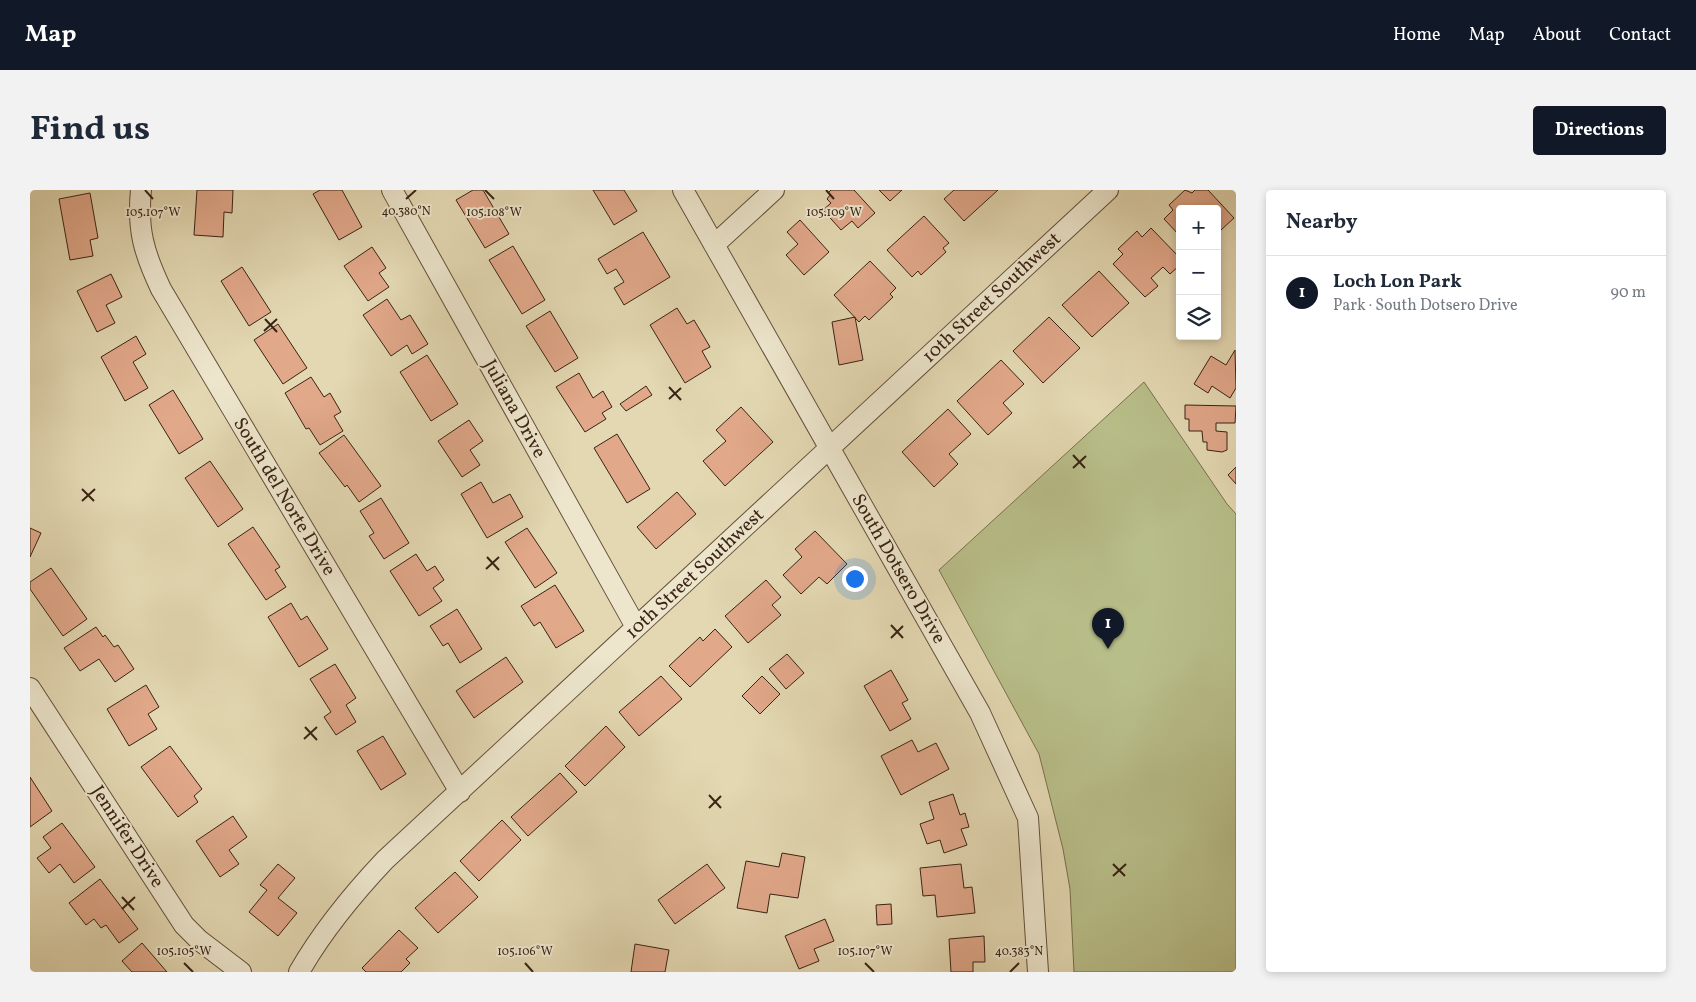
<!DOCTYPE html>
<meta charset="utf-8">
<style>
:root{--surface:#fff;--page:#f2f2f3;--text:#1f2937;--muted:#747a83;--line:#e0e1e3;--accent:#111827}
body{margin:0;font-family:Vollkorn,serif;background:var(--page);color:var(--text)}
.controls{position:absolute;right:15px;top:15px;display:grid;overflow:hidden;border-radius:5px;box-shadow:0 2px 8px #0003}
.controls button{width:45px;height:45px;display:grid;place-items:center;padding:0;border:0;border-bottom:1px solid var(--line);background:var(--surface);color:var(--text);font:25px sans-serif}
.you{position:absolute;left:824px;top:388px;width:18px;height:18px;margin:-12px;border:4px solid #fff;border-radius:50%;background:#1a73e8;box-shadow:0 0 0 8px #1a73e833}
.badge{display:grid;place-items:center;width:32px;height:32px;border-radius:50%;background:var(--accent);color:#fff;font-size:16px;font-weight:700}
.pin{position:absolute;translate:-50% -41px;filter:drop-shadow(0 1px 2px #0008)}
.pin::after{content:'';position:absolute;top:26px;width:18px;height:15px;background:inherit;clip-path:polygon(0 0,100% 0,50% 100%)}
.list{margin:0;padding:0;list-style:none}
h2{display:flex;justify-content:space-between;align-items:center;height:65px;margin:0;padding:0 20px;font-size:21px}
h2 small{font-size:16px;font-weight:400;color:var(--muted)}
.list li{display:grid;grid-template-columns:32px 1fr auto;gap:15px;align-items:center;box-sizing:border-box;height:75px;padding:0 20px;border-top:1px solid var(--line)}
.list b{display:block;font-size:19px;white-space:nowrap}
.list p{margin:0;font-size:16px;white-space:nowrap;color:var(--muted)}
.list em{font-size:16px;font-style:normal;color:var(--muted)}
.icon{flex:none;width:28px;height:28px;fill:none;stroke:currentColor;stroke-width:2;stroke-linecap:round;stroke-linejoin:round}
.map{position:relative;flex:none;width:1206px;height:782px;overflow:hidden;border-radius:5px}
header{display:flex;align-items:center;gap:30px;box-sizing:border-box;height:70px;padding:0 25px;background:var(--accent);color:#fff}
header strong{font-size:24px}
nav{display:flex;gap:28px;margin-inline-start:auto;font-size:18px}
.intro{display:flex;align-items:center;justify-content:space-between;box-sizing:border-box;height:120px;padding:0 30px}
h1{margin:0;font-size:35px}
.button{padding:12px 22px;border-radius:5px;background:var(--accent);color:#fff;font-size:18px;font-weight:700}
main{display:flex;gap:30px;padding:0 30px}
aside{flex:1;background:var(--surface);border-radius:5px;box-shadow:0 2px 8px #0003}
.map>svg:first-child{display:block}
</style>
<header>
<strong>Map</strong>
<nav><a>Home</a><a>Map</a><a>About</a><a>Contact</a></nav>
</header>
<div class="intro"><h1>Find us</h1><a class="button">Directions</a></div>
<main>
<div class="map">
<svg width="1206" height="782" viewBox="0 0 1206 782">
<rect width="100%" height="100%" fill="#e3d8b2"/>
<filter id="stains"><feTurbulence type="fractalNoise" baseFrequency=".004" numOctaves="4"/><feColorMatrix values="0 0 0 0 .2 0 0 0 0 .09 0 0 0 0 .02 0 0 0 .5 -.17"/></filter>
<radialGradient id="worn" r=".72"><stop offset=".6" stop-color="#630" stop-opacity="0"/><stop offset="1" stop-color="#630" stop-opacity=".3"/></radialGradient>
<path fill="#b8be89" stroke="#78704e" d="M1114,192L1197,314L1206,324V782H1044L1040,699L1033,659L1009,564L909,380Z"/>
<path fill="#e1a88a" stroke="#392314" d="M167,0H203L202,23L194,22L193,47L164,45Z
M290,0H312L332,37L309,50L283,4Z
M443,0H453L479,44L455,58L426,10Z
M563,0H594L607,21L584,35Z
M801,0H824L845,23L828,38L822,31L811,40L793,20L801,13L797,9L800,5L798,3Z
M849,0H872L860,11Z
M924,0H968L934,31L914,9Z
M1155,0L1162,3L1165,0H1178L1204,28L1191,40L1187,36V19H1150V46L1134,29L1143,20L1139,15Z
M60,3L68,48L60,50L63,66L40,70L29,9Z
M894,26L919,53L913,58L916,62L891,85L888,81L882,87L857,60Z
M770,30L799,62L774,85L756,65L768,54L757,42Z
M1121,38L1150,68V75L1140,84L1133,77L1121,88L1128,96L1115,107L1083,74L1093,64L1088,59L1107,41L1112,47Z
M613,42L640,87L594,115L584,98L594,92L586,79L577,84L568,69Z
M483,56L515,110L492,124L459,70Z
M342,57L356,78L349,83L359,97L338,111L314,76Z
M840,71L866,98L860,104L863,107L839,130L835,126L829,132L804,105Z
M212,77L241,122L219,136L191,91Z
M1069,81L1099,113L1062,147L1032,115Z
M81,84L92,107L76,115L85,133L67,142L47,101Z
M357,109L371,130L380,125L398,154L382,164L377,155L361,166L333,125Z
M647,118L657,134L664,130L680,157L672,161L681,177L655,193L620,135Z
M520,121L548,168L525,182L496,136Z
M825,127L833,170L809,175L802,132Z
M1019,127L1050,158L1013,193L983,161Z
M248,134L277,178L253,194L224,150Z
M106,146L116,164L103,172L118,198L95,211L71,167Z
M1205,160L1206,198L1200,208L1182,196L1178,203L1164,194L1181,166L1196,175Z
M397,165L428,214L401,231L370,182Z
M971,170L994,194L973,213L982,223L958,245L927,211Z
M549,183L563,208L573,201L582,217L572,223L576,229L555,242L526,197Z
M281,187L294,207L300,203L311,222L304,226L313,241L290,255L279,238L276,239L255,203Z
M616,196L622,205L596,221L590,214Z
M143,200L173,249L149,264L119,215Z
M1155,215L1206,216L1205,233H1186V241L1197,242V260L1192,262L1177,260V252H1173L1172,241H1159V229H1155Z
M711,217L743,252L695,296L673,271L696,251L686,240Z
M918,219L941,244L919,264L928,274L904,297L872,262Z
M439,230L453,251L440,260L450,275L432,287L408,251Z
M587,244L620,299L597,313L564,258Z
M314,245L351,296L329,312L317,295L315,297L289,263Z
M180,271L213,319L188,337L155,288Z
M1206,277V294L1198,285Z
M451,292L463,313L480,304L493,327L457,348L431,304Z
M647,302L666,324L626,359L607,337Z
M351,308L379,353L354,369L339,346L344,343L330,321Z
M223,337L250,377L245,380L256,397L236,410L198,354Z
M0,338L11,343L0,367Z
M497,338L527,383L505,398L475,352Z
M785,341L817,374L797,394L789,387L771,404L753,385L772,367L765,359Z
M386,364L397,381L405,376L414,390L403,398L412,411L389,426L360,381Z
M21,378L57,429L33,446L0,399V392Z
M736,390L751,407L742,415L751,425L718,453L695,426Z
M525,395L554,441L526,458L510,432L504,436L491,416Z
M261,413L271,430L277,426L298,459L269,477L238,427Z
M427,419L452,459L430,473L418,453L413,456L400,436Z
M66,437L73,447L75,445L84,457L88,455L104,479L85,492L69,469L50,481L34,458Z
M685,439L702,457L660,497L639,476L670,447L673,451Z
M757,464L774,483L756,499L739,479Z
M476,467L493,492L444,528L426,501Z
M305,474L326,508L316,515L326,532L306,545L294,527L301,522L280,489Z
M861,480L878,510L872,513L881,529L860,541L834,496Z
M631,486L652,509L609,546L589,522Z
M732,486L750,504L730,524L712,506Z
M116,495L129,517L118,524L127,539L99,556L77,519Z
M576,536L595,557L555,596L535,576Z
M353,546L376,584L351,600L327,561Z
M882,550L888,562L906,553L919,579L871,605L851,566Z
M140,556L172,599L164,606L168,612L148,627L111,577Z
M530,583L547,602L498,646L481,627Z
M0,587L22,621L0,637Z
M923,604L930,625L935,623L939,637L931,639L937,655L914,663L910,650L897,654L890,634L904,629L899,612Z
M203,626L217,647L199,660L209,674L190,687L166,651Z
M472,630L491,650L449,691L430,671Z
M32,633L65,677L44,693L30,674L19,683L7,668L21,658L13,647Z
M752,663L775,667L768,708L740,704L737,723L707,718L716,671L749,677Z
M248,674L265,688L248,708L267,723L248,746L219,722L237,700L230,695Z
M677,674L695,698L645,734L628,710Z
M931,674L934,698L942,697L945,723L907,727L905,705L893,706L890,678Z
M425,682L448,707L408,743L385,718Z
M70,689L108,739L89,753L76,735L71,738L64,729L56,735L39,713Z
M861,714L862,734L847,735L846,715Z
M795,729L804,751L784,759L789,771L769,779L755,746Z
M369,740L388,758L376,769L380,773L371,782H336L332,778Z
M954,746L955,772H943V782H921L919,749Z
M112,753L137,782H102L92,771Z
M605,754L639,760L635,782H601Z"/>
<g fill="none" stroke-linecap="round" stroke-linejoin="round">
<g stroke="#64503c" stroke-width="22">
<path id="minor" d="M111,0C107,40 114,63 131,99L430,602
M362,0L606,437
M653,0L950,523L998,628L1008,782
M684,55L744,0
M0,498L154,735L169,750L211,782
M269,782C293,740 322,705 355,670L1078,0"/>
</g>
<use href="#minor" stroke="#ede6cd" stroke-width="20"/>
</g>
<path fill="none" stroke="#392314" stroke-width="2" d="M115,0L123,9M455,0L464,9M796,0L804,9M376,9L386,0M235,129L247,142M234,141L247,129M639,197L651,210M639,209L651,198M1043,265L1055,278M1043,278L1056,266M52,299L64,311M52,311L65,299M457,367L469,380M456,379L469,367M861,435L873,448M861,448L873,436M275,537L287,550M274,549L287,537M679,605L691,618M679,618L691,606M1083,674L1095,686M1083,686L1096,674M92,707L104,720M92,719L105,707M154,773L163,782M495,773L503,782M835,773L844,782M980,782L989,773"/>
<g text-anchor="middle" dominant-baseline="central" stroke-width="4" stroke-linejoin="round" paint-order="stroke">
<g font-size="19" fill="#392314" stroke="#ede6cd">
<text transform="translate(962 108) rotate(-43)">10th Street Southwest</text>
<text transform="translate(484 219) rotate(61)">Juliana Drive</text>
<text transform="translate(254 307) rotate(59)">South del Norte Drive</text>
<text transform="translate(868 379) rotate(60)">South Dotsero Drive</text>
<text transform="translate(665 384) rotate(-43)">10th Street Southwest</text>
<text transform="translate(97 647) rotate(57)">Jennifer Drive</text>
</g>
</g>
<g font-size="12" text-anchor="middle" fill="#392314" stroke="#ede6cd" stroke-width="4" stroke-linejoin="round" paint-order="stroke">
<text x="376" y="25">40.380°N</text>
<text x="123" y="26">105.107°W</text>
<text x="464" y="26">105.108°W</text>
<text x="804" y="26">105.109°W</text>
<text x="154" y="765">105.105°W</text>
<text x="495" y="765">105.106°W</text>
<text x="835" y="765">105.107°W</text>
<text x="989" y="765">40.383°N</text>
</g>
<rect width="100%" height="100%" filter="url(#stains)"/>
<rect width="100%" height="100%" fill="url(#worn)"/>
</svg>
<div class="controls">
<button>+</button>
<button>−</button>
<button><svg class="icon" aria-label="layers" viewBox="0 0 24 24"><path d="M12 4l9 5-9 5-9-5zM3 14l9 5 9-5"/></svg></button>
</div>
<div class="you"></div>
<div class="pin badge" style="left:1078px;top:459px">1</div>
</div>
<aside>
<h2>Nearby<small></small></h2>
<ul class="list">
<li><span class="badge">1</span><div><b>Loch Lon Park</b><p>Park · South Dotsero Drive</p></div><em>90 m</em></li>
</ul>
</aside>
</main>
